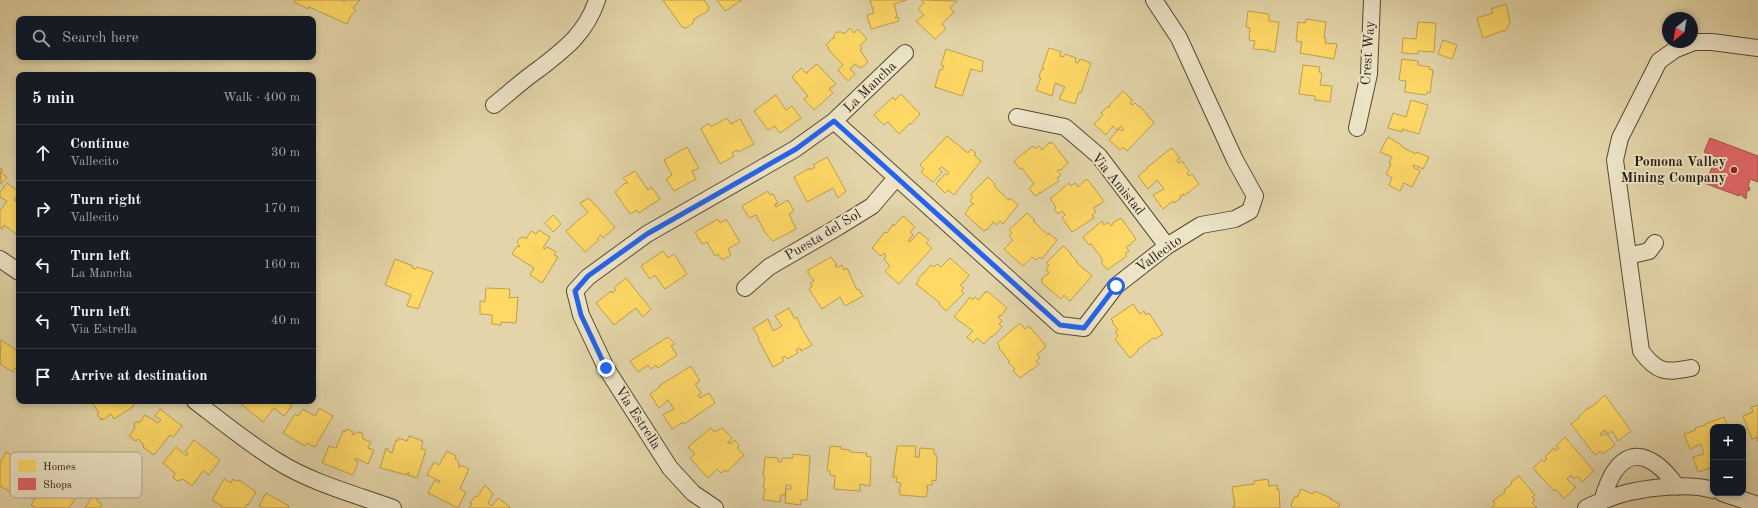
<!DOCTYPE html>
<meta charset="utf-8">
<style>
:root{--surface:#171b24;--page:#242831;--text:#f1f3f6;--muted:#9ea1a6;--line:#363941}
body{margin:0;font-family:"Old Standard TT",serif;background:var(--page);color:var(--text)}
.controls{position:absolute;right:12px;bottom:12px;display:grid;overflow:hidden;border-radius:8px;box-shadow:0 2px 6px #0003}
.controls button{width:36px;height:36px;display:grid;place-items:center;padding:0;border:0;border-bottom:1px solid var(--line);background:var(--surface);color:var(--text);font:20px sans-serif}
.compass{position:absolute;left:1662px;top:12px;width:36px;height:36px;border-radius:50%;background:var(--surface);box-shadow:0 2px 6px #0003;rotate:211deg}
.stop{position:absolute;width:12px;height:12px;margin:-9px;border:3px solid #2563eb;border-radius:50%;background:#fff}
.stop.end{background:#2563eb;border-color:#fff;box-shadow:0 1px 4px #0008}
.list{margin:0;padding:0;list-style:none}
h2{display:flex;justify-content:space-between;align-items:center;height:52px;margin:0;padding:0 16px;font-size:17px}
h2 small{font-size:13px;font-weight:400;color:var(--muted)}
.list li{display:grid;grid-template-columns:26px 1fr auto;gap:12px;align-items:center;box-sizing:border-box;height:56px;padding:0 16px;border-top:1px solid var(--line)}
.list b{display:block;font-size:15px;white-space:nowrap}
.list p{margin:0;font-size:13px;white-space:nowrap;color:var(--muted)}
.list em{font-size:13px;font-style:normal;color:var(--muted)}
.icon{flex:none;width:22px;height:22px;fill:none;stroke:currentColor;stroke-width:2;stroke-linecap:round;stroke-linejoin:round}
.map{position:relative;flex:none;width:1758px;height:508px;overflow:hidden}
.search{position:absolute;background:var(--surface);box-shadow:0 2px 6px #0003;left:16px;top:16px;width:300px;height:44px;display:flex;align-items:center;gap:10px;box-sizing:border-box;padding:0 14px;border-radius:8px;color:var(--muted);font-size:15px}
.panel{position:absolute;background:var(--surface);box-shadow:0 2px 6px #0003;left:16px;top:72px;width:300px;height:332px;border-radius:8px}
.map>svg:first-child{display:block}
</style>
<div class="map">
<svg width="1758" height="508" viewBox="0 0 1758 508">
<rect width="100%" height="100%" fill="#e3d5a9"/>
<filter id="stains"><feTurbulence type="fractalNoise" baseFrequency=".005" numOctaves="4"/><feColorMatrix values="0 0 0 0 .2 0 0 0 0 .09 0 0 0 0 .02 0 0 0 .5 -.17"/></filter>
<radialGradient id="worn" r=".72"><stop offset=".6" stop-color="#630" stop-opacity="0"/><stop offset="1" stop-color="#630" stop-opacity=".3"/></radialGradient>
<path fill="#ffd966" stroke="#bea04c" d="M295,0H341L344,2L346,0H360L353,8L356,11L351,16L347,24L309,7L308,9L294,2Z
M663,0H704L709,7L708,11L694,19L693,23L686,28L682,27Z
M717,0H742L725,11Z
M870,0H907L894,4L897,15L895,18L898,17L899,21L871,29L867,15L874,13Z
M921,0L957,1L950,8L954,12L942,24L946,29L935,39L916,21L924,15L918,9L924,3Z
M1506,4L1510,22L1506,30L1483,38L1477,18L1493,13L1491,9Z
M1248,11L1269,14V21L1279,22L1275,52L1268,51L1269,50L1253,49L1255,41L1249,40L1250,28L1246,27Z
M1306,19L1326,22L1324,38H1326L1325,43L1337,44L1334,59L1300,53L1302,42L1296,41L1298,22L1305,23Z
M1418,22L1436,23L1434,52L1418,51V54L1402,53L1403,38L1416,39Z
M850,28L854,33L858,29L867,39L860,46L862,48L860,50L868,62L861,68L855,64L850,69L855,74L848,81L838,70L843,65L828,49L829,48L826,45L833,38L834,39V35L837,32H842L844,34Z
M1443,40L1457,45L1452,59L1438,54Z
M1049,48L1061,52L1060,56L1063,57L1065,54L1076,58L1075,62L1078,63L1080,59L1091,63L1081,93L1079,92L1075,104L1059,99L1065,87L1055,83L1052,96L1036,90L1041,78L1039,77L1041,70H1043L1044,68H1042Z
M946,49L983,61L982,72L971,69L962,96L935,87L940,69L942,70L944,66L941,65Z
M1402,59L1418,61V65L1430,67L1429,69L1433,70L1430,93L1427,92L1426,95L1405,92L1406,81L1399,80Z
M817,64L836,84L829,89L833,93L814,110L804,99L808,96L792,77L801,68L807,74V72Z
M1303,65L1320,67L1319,72L1322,73L1320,85L1332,86L1330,102L1315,100V96L1299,94Z
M1123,91L1132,100L1130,103L1132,105L1135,103L1139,107L1140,106L1154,123L1127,151L1123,147L1120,150L1109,140L1119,129L1122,131L1124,129L1121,126L1117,130L1113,126L1106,135L1094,124L1103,115L1101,113L1107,107H1110L1109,106Z
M901,94L920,114L911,124H909L899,134L888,122L884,125L874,115L893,97L895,100Z
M776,95L786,110L792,106L801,118L780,133L775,126L768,130L754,111Z
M1411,100L1428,105L1419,134L1402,129V132L1388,128L1393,113L1406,117Z
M727,118L731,124L740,119L754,144L738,152L737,150L732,153L734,156L720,164L701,129L709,123L711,127Z
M947,136L968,153L971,149L976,153L974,155L981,161L954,195L948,190L945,193L936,184L945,174L947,175L949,173L942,167L939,169L942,172L933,182L921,172L924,169L920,165Z
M1388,137L1401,145L1402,147L1416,154L1417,152L1429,157L1423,169L1414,165L1413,167L1420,171L1412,187L1404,183L1400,191L1389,185L1392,178L1386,174L1391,164L1389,163L1392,157L1380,152Z
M1050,142V144L1052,142L1068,163L1061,170L1060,169L1057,171L1061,175L1057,178L1059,181L1035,196L1029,188L1034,184L1022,168L1020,169L1014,161L1033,146L1035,149L1039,146L1042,150Z
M687,147L699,168L692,171L696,179L674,191L666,179L672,175L664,160Z
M1172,148L1180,158L1177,160L1179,163L1182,161L1189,171L1187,173L1189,176L1192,174L1199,184L1184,196L1183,194L1180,196L1181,198L1174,203L1173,201L1163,209L1153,195L1164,189L1157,180L1148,189L1138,176L1148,168L1147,167L1156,161V160Z
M827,157L846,191L838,198L833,188L807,202L794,177L810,168L811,170L815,167L813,165Z
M0,168L3,170L1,173L7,177L1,184Z
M635,171L648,190L652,187L660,199L639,213L637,210L630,214L615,192L625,183H628L623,178Z
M988,177L995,184L994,186L1009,200L1010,198L1018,205L1003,224L1000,221L997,225L993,222L987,230L986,229L984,231L965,214L970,206L974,204L970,201L973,197L970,195Z
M1085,180H1088L1103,200L1102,203L1093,208L1096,212L1092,215L1094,218L1072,232L1062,218L1065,215L1062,211L1058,214L1054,209L1056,207L1050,199L1069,183L1071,186L1075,183L1078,187Z
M7,183L19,192L14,200L19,203V236L4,225L2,229L0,228V211L7,201L0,197V192Z
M768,191L770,195L773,194L778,203L775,204L776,207L788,200L794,211L789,214L796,229L773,241L766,234L756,215L749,218L742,206Z
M589,198L615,227L603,238L601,235L597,239L599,240L585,252L566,231L588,212L580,203Z
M1027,213L1035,220L1033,221L1048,235L1049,233L1057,240L1042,259L1039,257L1036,260L1032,257L1023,266L1004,249L1013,240L1009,236L1012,233L1009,230Z
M553,215L561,224L553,232L545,223Z
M903,216L915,227L910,232L913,235L908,241L910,242L919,232L929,240L926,243L932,248L899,284L885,271L890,266L884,259L886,256L884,253L881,256L872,248L885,232L887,233L893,224L894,226Z
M1121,218L1136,239L1129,246L1128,245L1126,247L1129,251L1125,254L1127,256L1107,270L1101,262L1103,260L1091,244L1089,245L1083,237L1102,221L1104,225L1108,222L1111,226L1113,224L1112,223Z
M718,219L720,223L726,219L740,242L728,249L731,255L722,260L718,254L715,256L707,242L702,244L695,232Z
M539,230L550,237L543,248L545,249L547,247L556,252L554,255L558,257L542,283L530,275L534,268L512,254L517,246L520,247L517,242L520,238L524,237L526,239L531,231L536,234Z
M1063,246L1071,253L1070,254L1077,261L1076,262L1092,276L1070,301L1064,295L1061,299L1041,282L1043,280L1041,279L1049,273L1046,269L1049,265L1046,263Z
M663,251L668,258L674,254L687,274L665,289L655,275L650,279L641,266Z
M831,257L837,265H835L837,268L842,265L844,270L847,268L857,290L859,289L863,296L845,306L840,297L822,309L809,289L812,287L810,283L814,281L808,273V270Z
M950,258L969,275L963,283L960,285L964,288L961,291L964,293L946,311L939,304L940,303L916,284L919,280L918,279L931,265L934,267L937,264L941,267Z
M395,259L413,266L412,268L416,269L417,267L433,272L418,309L407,306L411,295L385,285Z
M626,278L651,309L643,317L636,308L614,325L596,303L611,291L612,293L616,290L614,288Z
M486,288L510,289L509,298L518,297L516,323L501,322V325L492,324V315L480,314V301L485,302Z
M987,291L1007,308L1001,316L1000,315L998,317L1002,321L999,324L1002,327L992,337L991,336L984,344L977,338L973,343L967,337L973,331L954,317L970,297L972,300L975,297L979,300L985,292L986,293Z
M1133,304L1140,314L1144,311L1146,315L1149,313L1163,334L1155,339L1153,338L1137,350L1138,351L1130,358L1115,339L1118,336L1115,332L1118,330L1112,322L1113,321L1111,319Z
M789,308L795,319L797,317L801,327L812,345L801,351L800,348L796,350L798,353L787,359L785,356L782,358L784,361L773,367L758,339L759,338L753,328L768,319L773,331L782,326L775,316Z
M1020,323L1025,329L1029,326L1046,346L1044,347L1045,348L1037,354L1040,358L1036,361L1039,364L1020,378L1013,371L1015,369L1008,362L1009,361L999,348L1000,347L997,343Z
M668,337L675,344L671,346L677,355L658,368L656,365L651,369L648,365L638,372L630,361Z
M1,340L19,352V371L15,368L13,372L0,364Z
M691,366L700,381L695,384L701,393L698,395L700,398L709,393L715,403L684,424L683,422L672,429L663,415L674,409L668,400L659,408L650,394L660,387L659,386Z
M1605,395L1631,431L1618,441L1612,431L1608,434L1605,430L1600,434L1602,436L1606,433L1615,445L1603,454L1600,451L1595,455L1571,424L1580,417L1579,416L1587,409L1593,406Z
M91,401H131L134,406L114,419L111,414L103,420L102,418L101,420L97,414L99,413Z
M241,401H292L289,404L292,406L284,416L274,408L263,422L240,403Z
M1758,405V442L1756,437L1752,439L1743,416L1753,412L1751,407Z
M319,408L333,416L315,447L307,443L305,446L283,433L295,414L298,416L303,409L315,416Z
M160,409L182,426L173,437L170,435L154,455L143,447L144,445L138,439L136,441L129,436L135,428L134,425L136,422H140L145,415L158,423L161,420L155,416Z
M1724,417L1728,427H1713V469L1710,470V468L1698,472L1693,457L1704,454L1701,444L1690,449L1684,434L1696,430L1695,428L1706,425L1705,424Z
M711,428L714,432L722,428L732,438L727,443L729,442L730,444L735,440L739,445L737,448L744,455L727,472L725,470L721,473L717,469L708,478L690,458L695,454L688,447Z
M346,429L353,432L352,434L353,435L358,432L362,433L363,439L371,442L368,448L374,450L368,464L356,458L355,460L358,462L353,475L322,463L329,446L336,448L343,431L345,432Z
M409,436L423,441L421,449L426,450L417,478L408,475L409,473L408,472L407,475L380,468L386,448L388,449V451L392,453L396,440L398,441V438L407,441Z
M1565,437L1594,471L1582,482L1577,476L1574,479L1571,475L1567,479L1576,487L1564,499L1556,489L1554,491L1533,468L1542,460L1544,462L1547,459L1545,457L1554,448L1556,451L1559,448L1556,446Z
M194,440L220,460L209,475L203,471L192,486L183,479L178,481L173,478L175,473L163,463L176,447L186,456L188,454L185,452Z
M830,446L841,447V449L850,450V452L867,453L866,456L871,457L870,486L860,484V491L834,489L835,476L830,475V471H827Z
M897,446H916L915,457H919L920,448L934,449V454L937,456L936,481L932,480V485H927V488H928L926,497L900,495V492H899L901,483L896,482L897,477H893Z
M447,451L456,456L455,459L458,461L459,468L461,465L469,469L460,489L466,492L458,508L428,493L435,480L439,483L440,481L427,475L434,462L439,465Z
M6,452L23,461L24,459L30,463L22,480L27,484L20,497L0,486V463Z
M793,454L810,456L807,500H801V505L785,503L786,489H791V485H786L785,495H781L780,502L763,500L765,488L763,487L765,477H763L765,457L778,458V462H781L782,458H793Z
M56,475L67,482L69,479L76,483L74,487L80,491L69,508H36L31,505L39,492L43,494Z
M1519,476L1535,495L1532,497L1535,501L1532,503L1537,508H1491L1495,504L1493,501L1505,492L1504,490L1512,484L1511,482Z
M224,479L231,483L233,479L236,481L239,480L256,492L248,505L247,504L245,508H222V506L212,500Z
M1268,479L1269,486L1277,485V490L1279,489L1280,508H1233V506H1235L1232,487L1254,484V481Z
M485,485L493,494L488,503L492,506L498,498L510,507L509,508H469L472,504L470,503L475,496L477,497Z
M1301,489L1313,494L1314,491L1331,498L1330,499L1340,504L1338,508H1293L1291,505L1295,496L1297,497Z
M266,493L289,506L288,508H263L259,506Z
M93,495L98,499L97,501L102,504L100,508H85Z"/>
<path fill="#e06666" stroke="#a84f4c" d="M1710,138L1758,156V182L1750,179L1748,187L1750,188L1749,191L1747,190L1746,199L1740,194L1739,196L1704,183L1706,178H1708L1714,162L1718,163L1720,158L1704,152Z"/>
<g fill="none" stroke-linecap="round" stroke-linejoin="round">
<g stroke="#544936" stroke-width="18">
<path id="minor" d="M494,105C509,93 523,80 539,69C566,48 586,33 597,0
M1017,117L1065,127L1099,156L1167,246
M834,121L1060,325L1084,328L1116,286L1167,246L1201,225L1235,219L1250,211L1255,196L1235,160L1179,38L1154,0
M1357,128L1369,74L1372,0
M1628,256L1649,251L1655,243
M0,259L19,272
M745,288L769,267L838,227L872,206L896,178
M1691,368C1666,373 1657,373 1641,351L1615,160L1620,138L1659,61L1676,49L1694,42H1712L1758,48
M195,401C221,421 248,443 277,461C312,483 354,494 393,508
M1722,493L1758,505
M1602,501C1605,491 1608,481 1614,472C1635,440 1662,465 1677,487
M715,508L693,493L670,468L606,368L581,315L575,291L588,277L647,234L795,149L834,121L905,53
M1586,508L1592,505C1604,500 1617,495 1630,492C1653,487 1690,483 1713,490"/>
</g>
<use href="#minor" stroke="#ede4c7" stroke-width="16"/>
</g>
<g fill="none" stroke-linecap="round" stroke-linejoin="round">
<path stroke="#2563eb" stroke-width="5" d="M606,368L581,315L575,291L588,276L647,234L796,149L834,121L1060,325L1084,328L1116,286"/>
</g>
<circle fill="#8f2418" stroke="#ede4c7" stroke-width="1.5" cx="1734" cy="170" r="4"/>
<g text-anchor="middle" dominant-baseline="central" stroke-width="4" stroke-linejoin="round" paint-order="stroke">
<g font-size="14" fill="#251a0f" stroke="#ede4c7">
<text transform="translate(1368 53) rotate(-86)">Crest Way</text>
<text transform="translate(870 87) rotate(-44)">La Mancha</text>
<text transform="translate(1118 184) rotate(51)">Via Amistad</text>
<text transform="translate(823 235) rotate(-31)">Puesta del Sol</text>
<text transform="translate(1159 254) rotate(-36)">Vallecito</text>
<text transform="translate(638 418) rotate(57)">Via Estrella</text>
</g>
<g font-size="14" font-weight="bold" fill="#251a0f" stroke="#ede4c7" text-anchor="end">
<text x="1726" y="162">Pomona Valley<tspan x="1726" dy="16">Mining Company</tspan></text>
</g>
</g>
<rect x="10" y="452" width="132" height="46" rx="6" fill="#ede4c7" stroke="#b1a790" stroke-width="1"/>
<rect x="18" y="460" width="18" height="12" fill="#ffd966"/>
<rect x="18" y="478" width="18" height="12" fill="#e06666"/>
<g font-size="11" fill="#251a0f">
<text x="43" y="470">Homes</text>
<text x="43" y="488">Shops</text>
</g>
<rect width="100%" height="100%" filter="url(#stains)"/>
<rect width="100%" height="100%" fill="url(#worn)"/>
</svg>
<div class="controls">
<button>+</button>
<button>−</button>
</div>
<svg class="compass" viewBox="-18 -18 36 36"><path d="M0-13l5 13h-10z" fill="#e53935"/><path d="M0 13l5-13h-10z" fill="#9ea1a6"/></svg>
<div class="stop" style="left:1116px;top:286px"></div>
<div class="stop end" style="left:606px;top:368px"></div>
<div class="search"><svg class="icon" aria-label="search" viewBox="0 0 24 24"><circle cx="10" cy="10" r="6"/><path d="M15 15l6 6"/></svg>Search here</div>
<section class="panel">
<h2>5 min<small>Walk · 400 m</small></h2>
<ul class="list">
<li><svg class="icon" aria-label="ahead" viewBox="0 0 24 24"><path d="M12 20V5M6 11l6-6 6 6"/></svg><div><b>Continue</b><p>Vallecito</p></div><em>30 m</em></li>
<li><svg class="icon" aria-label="right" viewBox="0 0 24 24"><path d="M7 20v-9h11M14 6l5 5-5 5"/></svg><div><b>Turn right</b><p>Vallecito</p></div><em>170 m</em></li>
<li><svg class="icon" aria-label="left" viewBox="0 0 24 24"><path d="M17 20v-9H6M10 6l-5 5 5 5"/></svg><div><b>Turn left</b><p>La Mancha</p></div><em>160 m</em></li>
<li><svg class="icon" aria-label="left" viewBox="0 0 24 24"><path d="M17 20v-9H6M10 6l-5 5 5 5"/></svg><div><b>Turn left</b><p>Via Estrella</p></div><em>40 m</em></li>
<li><svg class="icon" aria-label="arrive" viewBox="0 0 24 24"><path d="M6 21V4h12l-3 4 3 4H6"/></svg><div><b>Arrive at destination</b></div></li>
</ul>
</section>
</div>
